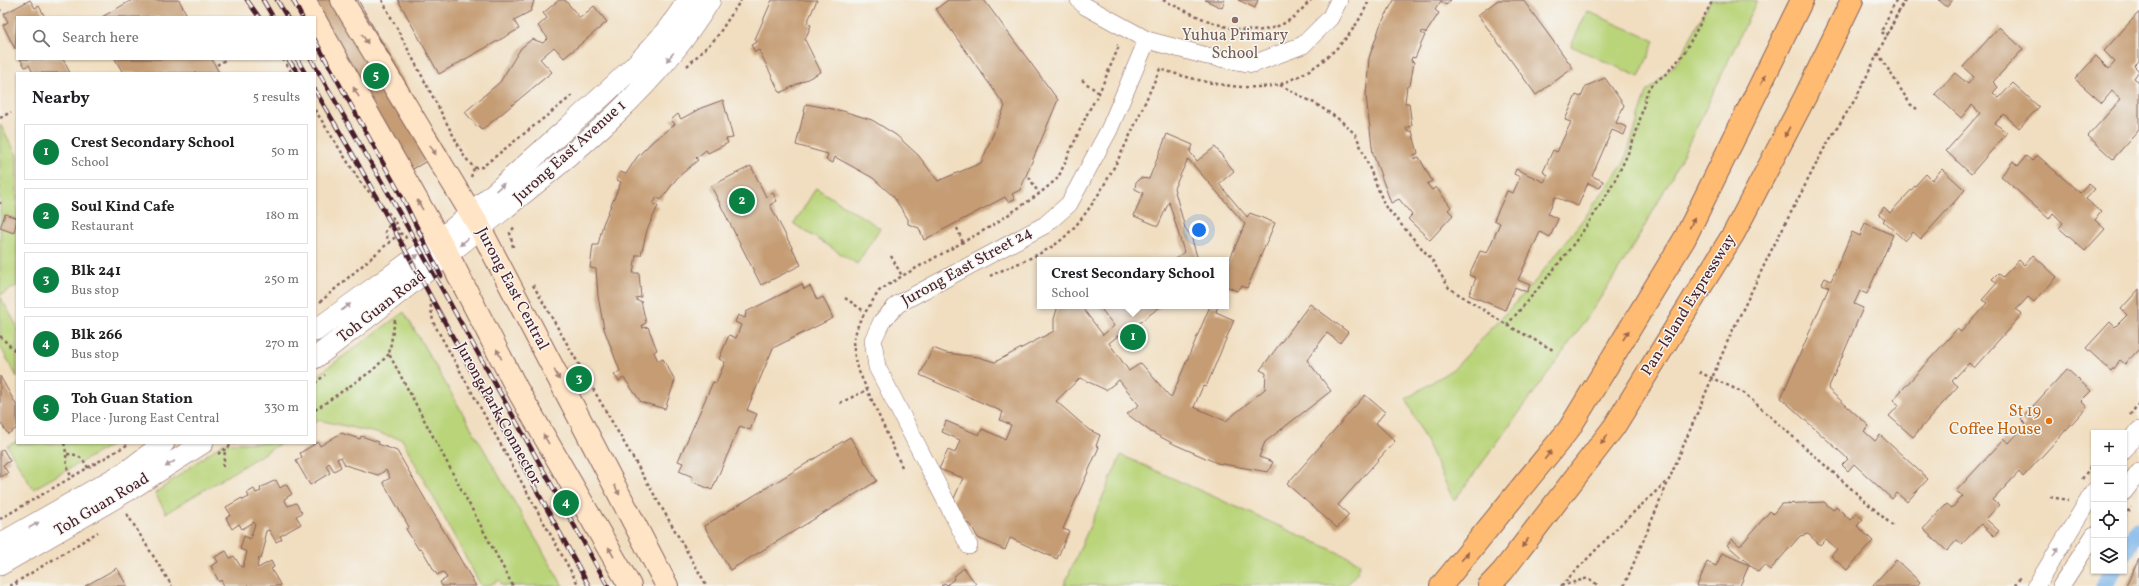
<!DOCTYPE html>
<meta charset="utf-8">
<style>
:root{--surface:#fff;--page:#f2f2f2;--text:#202124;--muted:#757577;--line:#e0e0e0;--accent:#0b8043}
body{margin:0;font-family:Vollkorn,serif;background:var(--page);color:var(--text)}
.controls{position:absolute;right:12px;bottom:12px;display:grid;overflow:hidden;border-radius:0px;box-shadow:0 1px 3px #0004}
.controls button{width:36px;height:36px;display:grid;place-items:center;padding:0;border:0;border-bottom:1px solid var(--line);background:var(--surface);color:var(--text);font:20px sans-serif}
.you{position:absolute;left:1199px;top:230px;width:14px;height:14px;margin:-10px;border:3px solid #fff;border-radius:50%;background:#1a73e8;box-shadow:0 0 0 6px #1a73e833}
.badge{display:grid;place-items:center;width:26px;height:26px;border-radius:50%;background:var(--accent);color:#fff;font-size:13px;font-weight:700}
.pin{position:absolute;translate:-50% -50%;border:2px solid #fff;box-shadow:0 1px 4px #0006}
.popup{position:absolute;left:1037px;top:257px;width:192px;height:52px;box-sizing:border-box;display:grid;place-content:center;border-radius:0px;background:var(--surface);filter:drop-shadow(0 1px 3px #0005);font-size:13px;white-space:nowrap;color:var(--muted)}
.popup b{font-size:15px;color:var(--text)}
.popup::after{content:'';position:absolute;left:50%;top:100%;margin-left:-8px;border:8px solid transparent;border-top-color:var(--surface)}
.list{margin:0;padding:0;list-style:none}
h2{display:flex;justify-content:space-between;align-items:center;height:52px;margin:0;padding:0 16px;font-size:17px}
h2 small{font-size:13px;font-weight:400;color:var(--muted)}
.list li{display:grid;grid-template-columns:26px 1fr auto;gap:12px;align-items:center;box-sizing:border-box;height:56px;margin:0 8px 8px;padding:0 8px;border:1px solid var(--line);border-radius:0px}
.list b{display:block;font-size:15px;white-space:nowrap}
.list p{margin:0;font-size:13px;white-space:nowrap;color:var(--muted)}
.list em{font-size:13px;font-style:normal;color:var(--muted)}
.icon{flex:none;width:22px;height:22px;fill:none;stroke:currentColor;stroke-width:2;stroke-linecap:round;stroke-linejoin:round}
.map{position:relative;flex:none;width:2139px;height:586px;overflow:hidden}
.search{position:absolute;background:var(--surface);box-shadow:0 1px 3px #0004;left:16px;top:16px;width:300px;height:44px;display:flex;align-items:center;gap:10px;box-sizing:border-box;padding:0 14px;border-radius:0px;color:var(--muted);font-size:15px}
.panel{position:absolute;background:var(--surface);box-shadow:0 1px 3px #0004;left:16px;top:72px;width:300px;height:372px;border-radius:0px}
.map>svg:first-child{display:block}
</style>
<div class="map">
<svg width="2139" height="586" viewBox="0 0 2139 586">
<rect width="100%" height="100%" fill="#f6f6f2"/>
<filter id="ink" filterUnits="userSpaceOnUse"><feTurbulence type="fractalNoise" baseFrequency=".025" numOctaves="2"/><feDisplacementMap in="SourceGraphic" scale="8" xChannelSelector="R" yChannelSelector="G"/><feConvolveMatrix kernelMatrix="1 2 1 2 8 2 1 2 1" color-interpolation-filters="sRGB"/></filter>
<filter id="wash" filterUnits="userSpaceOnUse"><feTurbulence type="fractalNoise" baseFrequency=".012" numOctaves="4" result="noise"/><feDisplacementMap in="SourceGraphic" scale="16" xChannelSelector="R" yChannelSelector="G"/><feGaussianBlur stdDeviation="0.9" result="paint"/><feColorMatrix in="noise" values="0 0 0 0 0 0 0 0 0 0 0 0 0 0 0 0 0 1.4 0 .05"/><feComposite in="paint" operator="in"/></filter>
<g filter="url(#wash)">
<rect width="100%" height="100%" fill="#f1dec0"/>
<path fill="#b9d479" stroke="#827a52" d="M1711,0H1757C1713,93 1671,187 1616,274C1566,352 1509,426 1454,501L1406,399L1456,367L1537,279L1587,214L1624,163L1647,92L1678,61Z
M1587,11L1655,41L1639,77L1571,46Z
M0,124L17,155V286L0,295Z
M816,188L880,228L857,264L794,224Z
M0,296L17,326V377L0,346Z
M404,312L563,586H503L499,580L488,586H481L402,439L319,420L315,422V377Z
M17,441V443H115L33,489L7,446Z
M223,443H281L166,513L155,493Z
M1121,455L1357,561L1360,564L1357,573L1345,586L1064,585Z"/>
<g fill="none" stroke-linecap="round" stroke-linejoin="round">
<path stroke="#79b4ea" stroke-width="18" d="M2124,552L2139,530
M2104,586L2113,571"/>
</g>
<g id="blocks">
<path fill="#c59c73" d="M30,0L35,8L39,6L45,17H17L15,49L3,25L8,22L4,14Z
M132,0H179L188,17H102Z
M308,0H358L444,151L406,173Z
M398,0H534L531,11L514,20L519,29L439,74Z
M559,0H565L580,18L594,6L607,22L564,58L554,47L540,59L552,72L482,130L479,126L477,127L465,112L500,82L521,48L532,39L543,43L548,38L538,26L547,18L543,13Z
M772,0H817L807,23L811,25L805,40L821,72L780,93L759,50L755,52L751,45L757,42L755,39Z
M948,0H984L1058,100L1020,190L1012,194L1015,199L1008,202L1005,197L924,240L919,228L908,224V219L893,196L873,178L835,157L833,163L826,160L828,154L796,145L806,104L843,111L872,120L896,135L918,155L938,181L981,163L1005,106L936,9Z
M1205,0H1225L1222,8Z
M1238,0H1258L1255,8Z
M1394,0H1451L1446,5L1441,1L1435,10L1439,13L1426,33L1422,31L1421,33L1425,35L1415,58L1412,57L1411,61L1414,62L1410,86H1407L1405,103H1409L1412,126L1406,128L1408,132L1412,131L1418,153L1412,156L1414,159L1419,157L1432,181L1427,184L1432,190L1436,187L1451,207L1448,210L1453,215L1430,240L1408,219L1412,215L1399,199L1391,203L1373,154L1366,96L1369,58L1380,26Z
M1498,0H1523L1573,68L1536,95L1478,15Z
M1939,0H1953L1947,7Z
M2139,12V61L2134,66L2139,71L2134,78L2139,82V130L2113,159L2088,136L2121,99L2112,91L2102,103L2075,79L2096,56L2109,69L2115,62L2104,51Z
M1999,27L2023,49L1993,82L1998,87L1993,93L1999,98L2013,83L2039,107L2019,128L2004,114L1995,123L2007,133L1971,174L1946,151L1980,113L1972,105L1961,118L1935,94L1955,73L1968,84L1974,77L1963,67Z
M20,59H63L70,73H33L29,65L25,67Z
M115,59H212L219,73H123Z
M1605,78L1624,105L1616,123L1627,127L1624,135L1612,130L1592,176L1603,181L1600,188L1588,183L1578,206L1555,197L1548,214L1558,219L1550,237L1540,232L1518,280L1530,285L1527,292L1515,287L1505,310L1469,295L1476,278L1469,275L1480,251L1487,253L1500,223L1494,220L1507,191L1513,193L1520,177L1514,174L1516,169L1544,182L1548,175L1543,172L1553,150L1557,152L1571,122L1565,120L1576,95L1581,97L1586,86Z
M723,100L733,138L726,139L728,143L708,153L706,150L696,158L698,160L677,178L661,200L657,197L653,204L658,206L647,230L641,255H636L633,273H639L641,297L636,298L637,301H641L646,323L642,325L643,328L648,327L657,350L654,352L658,361L663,359L675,380L665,409L641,402L624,378L619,381L614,375L620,371L604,329L598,296L596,269L590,268L593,245H598L603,224L621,182L617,180L620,172L626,174L637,157L653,141L675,124L671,120L678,114L681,119L701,108Z
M1167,134L1193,145L1190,152L1197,161L1215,147L1234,171L1219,184L1247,217L1250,213L1275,223L1247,288L1242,286L1237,291L1226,286V268L1245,224L1188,159L1174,188L1185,228L1191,236L1198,260H1174L1184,252L1169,202L1158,226L1134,216L1143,193L1135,189L1136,182L1140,178L1149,179Z
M2037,155L2080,193L2089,184L2095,189L2086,199L2101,212L2095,220L2105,229L2085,251L2059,228L2063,223L2053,213L2049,219L2001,176L2013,161L2018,166L2026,156L2032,161Z
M751,166L766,197L773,193L777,201L770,205L801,265L761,285L711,186Z
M1942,169L1965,190L1921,239L1913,232L1905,241L1883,221L1885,219L1879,214L1884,207L1890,213L1926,174L1932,180Z
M5,214L17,218L14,233L0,228Z
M1865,223L1893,235L1867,294L1860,291L1854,304L1863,308L1828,389L1869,426L1864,431L1875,441L1880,435L1928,479L1907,502L1897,493L1892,499L1854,464L1848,471L1842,465L1848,459L1781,398L1829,287L1822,284L1825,278L1831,281L1852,232L1860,236Z
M2033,255L2057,277L2034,302L2028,297L2016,310L2022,314L1974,368L1969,363L1952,381L1958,386L1913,437L1889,416L1899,405L1893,400L1957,329L1961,332L1987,303L1982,300L1997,283L1992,279L1998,273L2003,277L2019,260L2024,265Z
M802,284L804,289L810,286L817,300L823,297L833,318L773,348L747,410L757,414L750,430L740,426L712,490L691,481L693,477L679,471L683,463L678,461L713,382L716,383L725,362L719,359L729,335L736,338L741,325L735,322L738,315L745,318L746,312Z
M2139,289V349L2125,364L2120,360L2111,371L2086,348L2110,322L2115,327L2127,315L2121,309Z
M1310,304L1348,332L1340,343L1327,333L1307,360L1331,391L1265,442L1259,457L1273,462L1268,472L1217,463L1176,445L1151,432L1127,414L1139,405L1119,380L1106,390L1080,378L1056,401L1089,430L1100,435L1096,446L1099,447L1063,529L1069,531L1057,559L1010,538L1005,550L978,538L971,525L963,522L965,518L959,516L952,503L963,478L939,469L948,450L955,453L960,440L942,432L946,421L979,435L982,429L1005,439L1011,425L1000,420L1003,412L920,375L933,348L946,353L978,357L995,362L1054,331V319L1058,306H1081L1103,335L1114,326L1099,306H1161L1121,337L1119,335L1109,343L1129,371L1141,363L1171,398L1210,306H1218L1216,312L1234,320L1206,387L1203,386L1194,407L1226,421L1265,389L1266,373L1260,370Z
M2067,369L2091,391L2081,401L2087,407L2023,477L2019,472L1993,500L1999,505L1986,519L1999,531L1994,536L1981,524L1962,544L1957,540L1947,551L1923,529L1947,504L1952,508L1963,496L1956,491L2004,439L2009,443L2026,424L2021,419Z
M0,376L17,406V428L8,434L0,422Z
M1365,395L1385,412L1376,423L1395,441L1338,505L1349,515L1337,528L1287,484Z
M341,433L360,439L361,436L379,442L378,444L397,451L476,586H442L440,582L447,578L443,572L437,575L421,548L419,550L406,529L409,527L383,482L390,478L386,470L378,475L345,465L341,457L337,459L341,467L334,471L329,463L326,466L330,473L310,485L296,461L302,457L300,453L318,442L320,446Z
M850,437L877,481L730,570L704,526Z
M3,449L10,461L3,465L8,473L0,477V451Z
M276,480L280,488L286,484L292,494L284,499L288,506L296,503L302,513L296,516L301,524L280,536L282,539L276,542L269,530L266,531L264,539L266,540L261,559L259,558L257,567L258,568L271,561L274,567L271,569L281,586H224L221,580L219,582L211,566L218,562L215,557L226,551L230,558L234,556L241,567H243L247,552L240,549L244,536L250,539L255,524L254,522L242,529L239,524L232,529L226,518L231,515L226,507L242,498L243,500L249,497L247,493L254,489L256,493L261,491L260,488Z
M1824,502L1833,510L1836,506L1850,520L1856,513L1863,519L1857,526L1873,541L1847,570L1831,556L1837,549L1826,539L1820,545L1808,534L1800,536L1770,570L1764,565L1758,572L1727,545L1732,539L1740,546L1770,511L1773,514L1781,504Z
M1722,553L1749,565L1740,586H1697L1707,562L1716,566Z
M2139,559V586H2126Z
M1896,560L1920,582L1917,586H1872Z
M117,568L127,586H85Z
M964,568L976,584L973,586H941L945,583L947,585L954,579L953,577Z"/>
</g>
</g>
<g filter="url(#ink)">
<use href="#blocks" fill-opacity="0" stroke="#84625f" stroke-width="1"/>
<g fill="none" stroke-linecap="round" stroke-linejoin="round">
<g stroke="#84625f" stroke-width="18">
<path id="minor" d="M1079,0L1085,6L1147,40L1207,56L1253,64L1303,45L1330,18L1339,0
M2124,451L2139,430
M2124,492L2139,472
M969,546L877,367L873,340L882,321L898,304L1045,225L1069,204L1109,130L1147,40
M2036,586L2094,491
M2061,586L2094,535"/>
</g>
<g stroke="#84625f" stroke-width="22">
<path id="tertiary" d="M315,331C356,300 399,271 440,239C484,204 525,165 568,127C609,90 659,48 688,0
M315,358C370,316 425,273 479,229C564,161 653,94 710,0
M0,544L127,471L164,443
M0,565L134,487L203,443"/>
</g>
<g stroke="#84625f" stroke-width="24">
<path id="secondary" d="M304,0L313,17
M342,0L480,228L667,586
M315,20L448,255L517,389L630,586"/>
</g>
<g stroke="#84625f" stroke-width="24">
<path id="motorway" d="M1441,586L1569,429L1685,238L1802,0
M1489,586L1503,571L1614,427L1734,233L1805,97L1852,0"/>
</g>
<path stroke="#84625f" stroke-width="2.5" stroke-dasharray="3 3" stroke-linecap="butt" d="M248,0L258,17
M382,0L464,156L474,168L482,167L573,95
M1163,0C1201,18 1251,47 1291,19C1298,14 1305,6 1311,0
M0,10L1,11
M1878,53L1910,104L1917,109
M283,59L292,73
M217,65L225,60
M687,66L716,38L741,0
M1082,80L1099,93
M1280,85L1316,104L1340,120L1356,135L1385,206L1432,260L1449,288L1507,325L1555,351
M315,110L361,183L393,218L400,233L405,236L407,240
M0,118L11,112
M471,177L474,168
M1029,177L1039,194
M0,202V204
M957,228L963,243
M390,244L385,232L393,219
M513,247L510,233L515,226
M891,256L902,276
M990,276C1008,267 1041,255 1056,244C1101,211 1136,121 1160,69C1198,81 1238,92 1278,85C1284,84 1289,80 1295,78C1328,62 1355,34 1369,0
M533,285L707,586
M429,293L433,322L579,586
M845,298L864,311
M320,302L400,233
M395,320L389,354L513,586
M1507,325C1556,268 1608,208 1635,136C1640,122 1643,106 1647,92L1650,86L1667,73L1683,55L1713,0
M0,336L17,353
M1699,372L1744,393L1893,526
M315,383L325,375
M840,403L867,390
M315,410L373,370L389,354
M2130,415L2139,403
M64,443C68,456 64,466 72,477
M67,454C78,454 83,458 88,468
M218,454L234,443
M223,467L225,451
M902,467L856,365L853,342L859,322L879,291L902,276L990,227L1039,194L1058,178L1088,112L1099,93L1119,46L1117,45
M2082,479L2094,462
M2050,497L2069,500
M127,514L172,586
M2124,517L2131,507
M0,519L127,445
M16,582L18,586
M10,586L98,532
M1561,586L1618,527L1667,481
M1561,586L1588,578L1599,586
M1624,586L1729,338L1772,249L1825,147L1856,98L1904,0
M2015,586L2020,578"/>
<use href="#minor" stroke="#fff" stroke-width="17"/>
<use href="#tertiary" stroke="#fff" stroke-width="21"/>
<use href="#secondary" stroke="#ffe4c6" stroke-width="22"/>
<use href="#motorway" stroke="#ffbb71" stroke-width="22"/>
<g stroke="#4a1f2b" stroke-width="4.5">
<path id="rail" d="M247,0L259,17
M263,0L273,17
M277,0L287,17
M293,0L302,17
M315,40L403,199L441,276
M288,59L298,73
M297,59L305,73
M311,59L394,203L608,586
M315,90L356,160L589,586"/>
</g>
<use href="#rail" stroke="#f6f6f2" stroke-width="3" stroke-dasharray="9" stroke-linecap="butt"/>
<path stroke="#84625f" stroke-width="2.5" stroke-dasharray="3 3" stroke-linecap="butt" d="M1896,0L1881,32L1887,35L1905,0"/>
</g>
<defs><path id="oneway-solid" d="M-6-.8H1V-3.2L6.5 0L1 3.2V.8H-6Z"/></defs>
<g fill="#a48278">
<use href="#oneway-solid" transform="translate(365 39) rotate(59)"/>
<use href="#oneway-solid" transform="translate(356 92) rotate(-120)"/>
<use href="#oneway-solid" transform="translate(433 150) rotate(59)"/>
<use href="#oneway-solid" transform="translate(420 205) rotate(-120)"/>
<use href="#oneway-solid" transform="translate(499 354) rotate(-117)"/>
<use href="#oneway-solid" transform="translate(557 375) rotate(62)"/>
<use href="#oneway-solid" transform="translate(546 439) rotate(-120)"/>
<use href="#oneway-solid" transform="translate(617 490) rotate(62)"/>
<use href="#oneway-solid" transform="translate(611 552) rotate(-119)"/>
</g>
<g fill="#ae9aa0">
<use href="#oneway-solid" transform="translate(670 57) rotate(130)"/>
<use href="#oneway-solid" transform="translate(500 187) rotate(-42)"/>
<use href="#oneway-solid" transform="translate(464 242) rotate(140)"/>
<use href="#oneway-solid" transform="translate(414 258) rotate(-37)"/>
<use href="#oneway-solid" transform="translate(346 307) rotate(-36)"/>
<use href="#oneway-solid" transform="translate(170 464) rotate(147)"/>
<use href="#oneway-solid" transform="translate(34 525) rotate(-30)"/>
<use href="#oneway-solid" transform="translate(2056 552) rotate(-59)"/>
</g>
<g fill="#9b654a">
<use href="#oneway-solid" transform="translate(1763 80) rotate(-64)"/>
<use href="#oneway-solid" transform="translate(1787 132) rotate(118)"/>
<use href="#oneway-solid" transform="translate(1692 223) rotate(-64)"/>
<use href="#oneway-solid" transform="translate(1626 335) rotate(-59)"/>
<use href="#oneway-solid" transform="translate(1604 440) rotate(127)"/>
<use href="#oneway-solid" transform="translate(1548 455) rotate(-51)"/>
<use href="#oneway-solid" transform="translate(1525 543) rotate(127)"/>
<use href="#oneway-solid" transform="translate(1465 556) rotate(-51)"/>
</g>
</g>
<circle fill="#8d6e63" stroke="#f6f6f2" stroke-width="1.5" cx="1235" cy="20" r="4"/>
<circle fill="#e8710a" stroke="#f6f6f2" stroke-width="1.5" cx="2049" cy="421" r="4"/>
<g text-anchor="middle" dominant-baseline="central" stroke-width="3" stroke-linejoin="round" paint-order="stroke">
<g font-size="16" fill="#785e54" stroke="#f6f6f2">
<text x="1235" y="36">Yuhua Primary<tspan x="1235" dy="18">School</tspan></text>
</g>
<g font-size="16" fill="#4a1f2b" stroke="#f6f6f2">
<text transform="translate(570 152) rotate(-42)">Jurong East Avenue 1</text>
<text transform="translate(967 267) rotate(-29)">Jurong East Street 24</text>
<text transform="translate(512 289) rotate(62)">Jurong East Central</text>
<text transform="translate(1689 305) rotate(-58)">Pan-Island Expressway</text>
<text transform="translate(382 307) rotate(-38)">Toh Guan Road</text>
<text transform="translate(498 414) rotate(61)">Jurong Park Connector</text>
<text transform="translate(102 505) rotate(-31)">Toh Guan Road</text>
</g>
<g font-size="16" fill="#c56008" stroke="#f6f6f2" text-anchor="end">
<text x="2041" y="412">St 19<tspan x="2041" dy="18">Coffee House</tspan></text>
</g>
</g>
</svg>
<div class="controls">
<button>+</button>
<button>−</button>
<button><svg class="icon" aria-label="locate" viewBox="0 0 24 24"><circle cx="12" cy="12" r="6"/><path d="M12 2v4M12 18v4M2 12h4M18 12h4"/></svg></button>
<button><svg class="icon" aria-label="layers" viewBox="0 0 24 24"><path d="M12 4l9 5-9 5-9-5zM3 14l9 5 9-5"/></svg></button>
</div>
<div class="you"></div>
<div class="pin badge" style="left:1133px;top:337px">1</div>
<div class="popup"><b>Crest Secondary School</b>School</div>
<div class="pin badge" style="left:742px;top:201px">2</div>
<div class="pin badge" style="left:579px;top:379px">3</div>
<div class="pin badge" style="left:566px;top:503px">4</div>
<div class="pin badge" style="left:376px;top:76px">5</div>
<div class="search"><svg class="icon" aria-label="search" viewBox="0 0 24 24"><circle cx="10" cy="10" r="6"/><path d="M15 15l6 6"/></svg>Search here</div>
<section class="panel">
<h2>Nearby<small>5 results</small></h2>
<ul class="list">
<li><span class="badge">1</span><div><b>Crest Secondary School</b><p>School</p></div><em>50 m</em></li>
<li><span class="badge">2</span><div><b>Soul Kind Cafe</b><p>Restaurant</p></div><em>180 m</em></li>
<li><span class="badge">3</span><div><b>Blk 241</b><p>Bus stop</p></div><em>250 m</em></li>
<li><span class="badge">4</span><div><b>Blk 266</b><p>Bus stop</p></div><em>270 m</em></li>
<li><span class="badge">5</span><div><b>Toh Guan Station</b><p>Place · Jurong East Central</p></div><em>330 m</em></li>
</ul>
</section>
</div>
